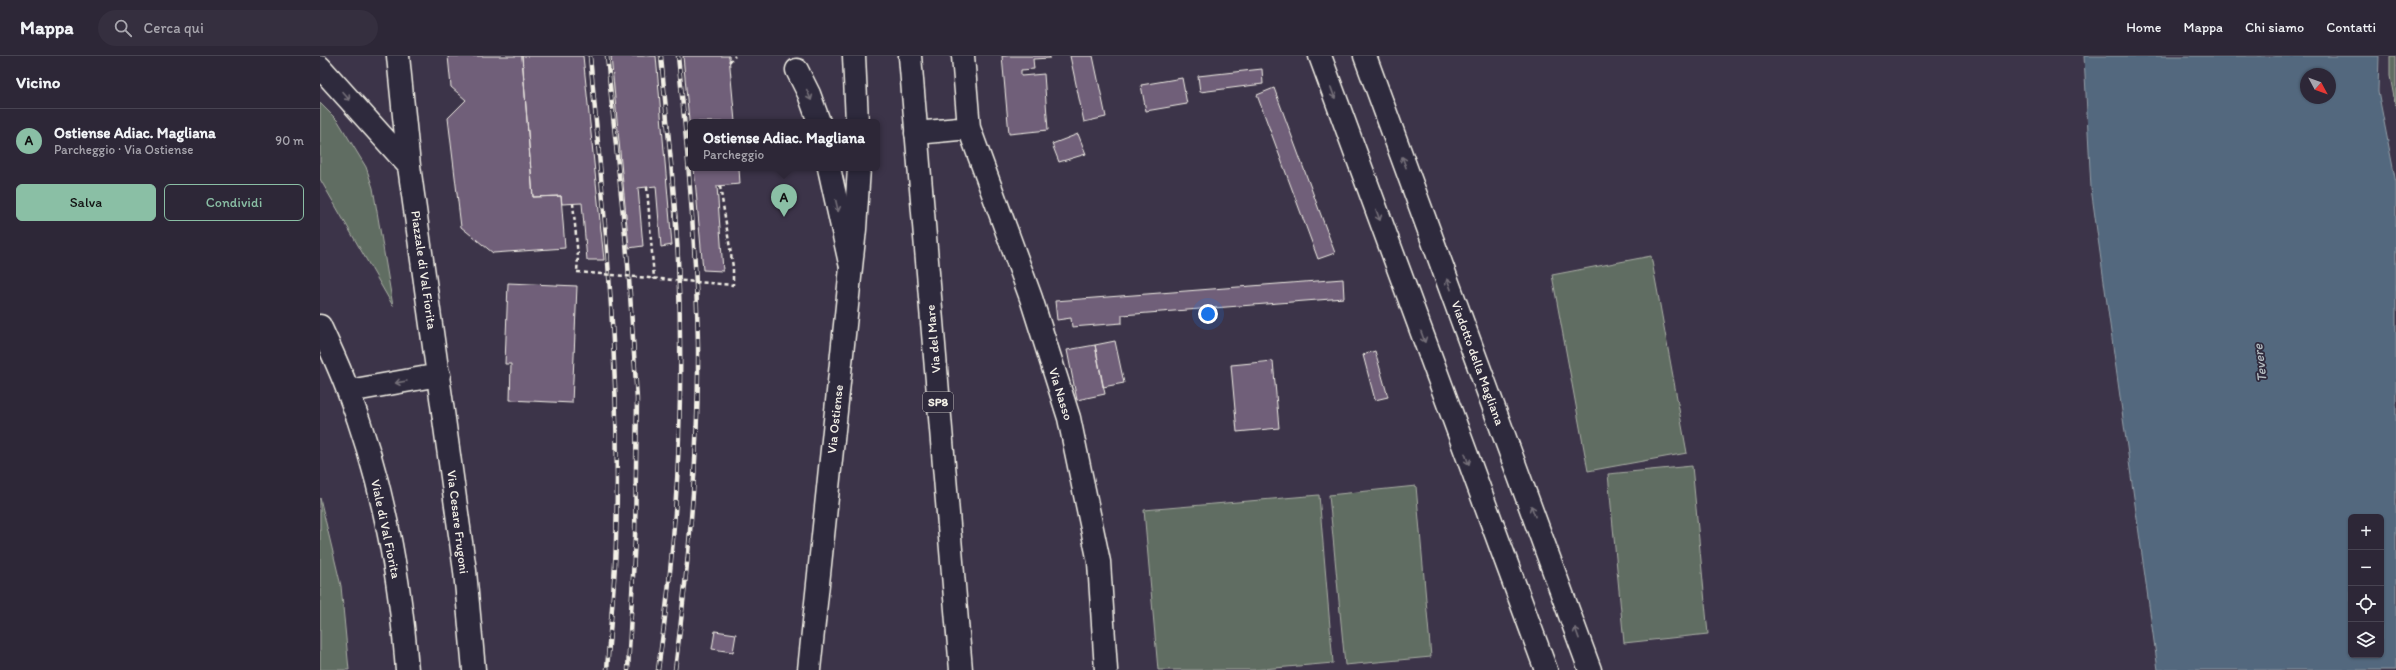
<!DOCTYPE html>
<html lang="it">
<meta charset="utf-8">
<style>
:root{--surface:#2d2737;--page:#352f3f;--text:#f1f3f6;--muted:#a7a5ad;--line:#484452;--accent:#8abfa5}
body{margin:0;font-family:Itim,sans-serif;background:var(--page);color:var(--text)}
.controls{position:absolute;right:12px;bottom:12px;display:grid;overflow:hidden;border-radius:6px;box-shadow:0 1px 3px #0004}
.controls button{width:36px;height:36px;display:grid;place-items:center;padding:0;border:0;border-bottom:1px solid var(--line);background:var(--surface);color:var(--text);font:20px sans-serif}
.compass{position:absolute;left:1980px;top:12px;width:36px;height:36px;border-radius:50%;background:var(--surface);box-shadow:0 1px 3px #0004;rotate:131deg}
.you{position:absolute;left:888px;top:258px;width:14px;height:14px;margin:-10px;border:3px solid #fff;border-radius:50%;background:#1a73e8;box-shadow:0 0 0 6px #1a73e833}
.badge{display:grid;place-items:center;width:26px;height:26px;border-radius:50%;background:var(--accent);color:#111;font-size:13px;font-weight:700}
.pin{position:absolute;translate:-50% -33px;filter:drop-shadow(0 1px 2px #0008)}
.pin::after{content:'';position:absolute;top:21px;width:14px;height:12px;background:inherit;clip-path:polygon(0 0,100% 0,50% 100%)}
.popup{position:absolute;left:368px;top:63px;width:192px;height:52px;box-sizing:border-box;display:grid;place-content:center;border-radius:6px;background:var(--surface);filter:drop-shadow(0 1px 3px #0005);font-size:13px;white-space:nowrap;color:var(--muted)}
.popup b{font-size:15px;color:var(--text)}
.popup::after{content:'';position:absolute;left:50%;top:100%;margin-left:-8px;border:8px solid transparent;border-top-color:var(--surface)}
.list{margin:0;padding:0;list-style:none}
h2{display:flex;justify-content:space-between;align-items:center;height:52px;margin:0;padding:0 16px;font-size:17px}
h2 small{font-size:13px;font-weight:400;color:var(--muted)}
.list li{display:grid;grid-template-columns:26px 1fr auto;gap:12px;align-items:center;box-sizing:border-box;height:64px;padding:0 16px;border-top:1px solid var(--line)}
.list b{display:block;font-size:15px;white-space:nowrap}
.list p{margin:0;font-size:13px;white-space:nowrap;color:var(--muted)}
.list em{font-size:13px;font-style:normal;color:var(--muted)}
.actions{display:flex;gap:8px;padding:12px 16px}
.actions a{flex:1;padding:9px 0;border:1px solid var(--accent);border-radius:6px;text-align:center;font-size:14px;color:var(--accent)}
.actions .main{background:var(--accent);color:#111}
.icon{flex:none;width:22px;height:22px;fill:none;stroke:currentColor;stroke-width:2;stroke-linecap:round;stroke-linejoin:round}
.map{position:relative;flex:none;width:2076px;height:614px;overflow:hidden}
header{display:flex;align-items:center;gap:24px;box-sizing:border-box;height:56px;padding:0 20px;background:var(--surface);border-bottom:1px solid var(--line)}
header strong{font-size:19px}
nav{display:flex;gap:22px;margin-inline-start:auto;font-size:14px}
.search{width:280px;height:36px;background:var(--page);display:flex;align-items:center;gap:10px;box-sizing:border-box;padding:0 14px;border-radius:22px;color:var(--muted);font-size:15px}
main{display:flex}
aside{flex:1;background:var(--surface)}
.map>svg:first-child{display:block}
</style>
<header>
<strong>Mappa</strong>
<div class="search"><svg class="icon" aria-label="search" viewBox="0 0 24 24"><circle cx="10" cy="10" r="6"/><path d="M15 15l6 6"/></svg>Cerca qui</div>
<nav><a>Home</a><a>Mappa</a><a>Chi siamo</a><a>Contatti</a></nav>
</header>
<main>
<aside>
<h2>Vicino<small></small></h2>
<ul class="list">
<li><span class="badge">A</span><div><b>Ostiense Adiac. Magliana</b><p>Parcheggio · Via Ostiense</p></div><em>90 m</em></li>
</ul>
<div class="actions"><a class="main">Salva</a><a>Condividi</a></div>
</aside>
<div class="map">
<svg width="2076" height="614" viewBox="0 0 2076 614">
<rect width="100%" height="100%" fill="#3c3449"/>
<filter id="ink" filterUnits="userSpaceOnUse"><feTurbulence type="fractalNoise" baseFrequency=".025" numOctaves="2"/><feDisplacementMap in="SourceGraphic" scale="8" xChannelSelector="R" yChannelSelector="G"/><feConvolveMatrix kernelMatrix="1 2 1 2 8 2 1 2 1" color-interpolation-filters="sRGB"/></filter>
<g filter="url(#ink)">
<path fill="#606d62" stroke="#aaafa5" d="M2070,0H2076V52L2070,20Z
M0,47L18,65L46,111L53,132L73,250L0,123Z
M1331,200L1367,397L1268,415L1232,219Z
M1372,410L1388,578L1304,587L1288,418Z
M1096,430L1111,601L1025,609L1009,439Z
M999,439L1013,607L932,614H838L824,454Z
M0,442L21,530L29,614H0Z"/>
<path fill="#52687e" stroke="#939fa8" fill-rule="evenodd" d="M1764,0H2059L2058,35L2076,127V614H1838L1771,132ZM1986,18H2010V42H1986ZM2031,461H2061V599H2031Z"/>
<path fill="#6f5e79" stroke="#f4f1e8" d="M128,0H202L213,141L241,140L245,192L173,197L141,171L128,62L146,44L131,31Z
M202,0H263L284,204H267L262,147L242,148L241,140L213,141Z
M291,0H336L352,189L341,191L336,130L318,132L323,190L309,192Z
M363,0H409L415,66H371V86Z
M682,0H730V2L713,3L714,13L701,14V20L724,18L728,74L689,78Z
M750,0H773L786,61L764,66Z
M942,13L943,28L880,36L878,20Z
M862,22L867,48L826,55L821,29Z
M954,32L1015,197L998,203L937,39Z
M758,78L766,98L739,106L732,88Z
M374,112H419L420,128L397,130L403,215L383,214Z
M1023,223L1024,242L802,259V267L752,271L751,262L737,264L735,245Z
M188,227L257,230L252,347L190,344L191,308H185Z
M795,285L804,327L783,331L775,289Z
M775,289L785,338L757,344L747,294Z
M1055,295L1068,341L1055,344L1043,299Z
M953,305L959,372L917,376L911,309Z
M395,575L416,578L413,596L392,593Z"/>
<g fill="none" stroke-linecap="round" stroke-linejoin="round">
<g stroke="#f4f1e8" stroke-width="25">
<path id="minor" d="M78,0L89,110L145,515L154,614
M643,0L649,72L711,242L749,362L779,506L786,614
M0,11L89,110
M477,14L489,38L499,66
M596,77L649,72
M509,112L530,207
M29,335L119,319"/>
</g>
<g stroke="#f4f1e8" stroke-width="25">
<path id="major" d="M534,0L537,66
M590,0L641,614
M0,270C10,292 20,313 28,335C62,423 80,520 87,614
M489,614L535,173L539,112"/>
</g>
<g stroke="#f4f1e8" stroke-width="25">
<path id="highway" d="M1000,0L1226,614
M1045,0L1270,614"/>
</g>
<path stroke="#f4f1e8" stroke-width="2.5" stroke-dasharray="4 3" stroke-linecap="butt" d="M409,6L415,0
M400,130L413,211V229
M327,131L334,223
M253,147L258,201L257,216"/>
<use href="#minor" stroke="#2f2a3d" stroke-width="22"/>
<use href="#major" stroke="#2f2a3d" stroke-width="22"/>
<use href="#highway" stroke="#2f2a3d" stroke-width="22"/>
<g stroke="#f4f1e8" stroke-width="4.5">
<path id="rail" d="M270,0C285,161 301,322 296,484C295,528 290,571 287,614
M287,0L308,208L317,343L315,482L308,614
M338,614C358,479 364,340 358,203C355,136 347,68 341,0
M355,614C369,506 379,396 378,287C376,191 368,96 358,0"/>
</g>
<use href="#rail" stroke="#2f2a3d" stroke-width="3" stroke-dasharray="9" stroke-linecap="butt"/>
<path stroke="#f4f1e8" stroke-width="2.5" stroke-dasharray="4 3" stroke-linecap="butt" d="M257,216L413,229"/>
</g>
<defs><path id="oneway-shaft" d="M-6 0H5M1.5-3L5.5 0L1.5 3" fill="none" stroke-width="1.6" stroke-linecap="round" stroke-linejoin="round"/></defs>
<g stroke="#747079">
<use href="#oneway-shaft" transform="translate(1013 37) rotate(70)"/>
<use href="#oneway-shaft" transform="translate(489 39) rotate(67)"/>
<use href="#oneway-shaft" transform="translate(26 40) rotate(48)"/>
<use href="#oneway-shaft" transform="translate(1084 106) rotate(-110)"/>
<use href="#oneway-shaft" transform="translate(517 150) rotate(77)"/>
<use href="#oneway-shaft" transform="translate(1058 159) rotate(70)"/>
<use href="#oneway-shaft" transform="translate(1129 228) rotate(-110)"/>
<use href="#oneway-shaft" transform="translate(1103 281) rotate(70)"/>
<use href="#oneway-shaft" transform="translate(81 326) rotate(170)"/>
<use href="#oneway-shaft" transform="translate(1147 403) rotate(70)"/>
<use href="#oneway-shaft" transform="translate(1213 455) rotate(-110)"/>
<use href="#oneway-shaft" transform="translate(1257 577) rotate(-110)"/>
</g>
</g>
<g text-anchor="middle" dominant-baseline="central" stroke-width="3.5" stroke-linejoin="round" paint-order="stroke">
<rect fill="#2f2a3d" stroke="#b9b5b5" stroke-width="1" x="603" y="336" width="30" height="20" rx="3"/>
<g font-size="12" font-weight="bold" fill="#f4f1e8">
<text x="618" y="346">SP8</text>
</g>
<g font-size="13" fill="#f4f1e8" stroke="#2f2a3d">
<text transform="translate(104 214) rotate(82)">Piazzale di Val Fiorita</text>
<text transform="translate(613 283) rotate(-95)">Via del Mare</text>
<text transform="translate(1158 307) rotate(70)">Viadotto della Magliana</text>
<text transform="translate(741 338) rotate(73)">Via Nasso</text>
<text transform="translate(515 363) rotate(-84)">Via Ostiense</text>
<text transform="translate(138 466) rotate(83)">Via Cesare Frugoni</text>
<text transform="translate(66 473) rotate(78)">Viale di Val Fiorita</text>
</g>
<g font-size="14" font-style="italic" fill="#b3babe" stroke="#2f2a3d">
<text transform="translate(1940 307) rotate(-97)">Tevere</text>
</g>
</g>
</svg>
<div class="controls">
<button>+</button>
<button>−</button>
<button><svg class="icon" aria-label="locate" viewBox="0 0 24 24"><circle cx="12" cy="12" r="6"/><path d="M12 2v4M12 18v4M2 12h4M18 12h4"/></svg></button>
<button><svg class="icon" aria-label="layers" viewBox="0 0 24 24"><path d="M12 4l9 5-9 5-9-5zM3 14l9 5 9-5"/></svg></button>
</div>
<svg class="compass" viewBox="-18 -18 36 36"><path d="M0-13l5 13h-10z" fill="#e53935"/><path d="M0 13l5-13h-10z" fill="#a7a5ad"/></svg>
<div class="you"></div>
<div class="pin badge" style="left:464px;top:161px">A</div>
<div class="popup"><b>Ostiense Adiac. Magliana</b>Parcheggio</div>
</div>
</main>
